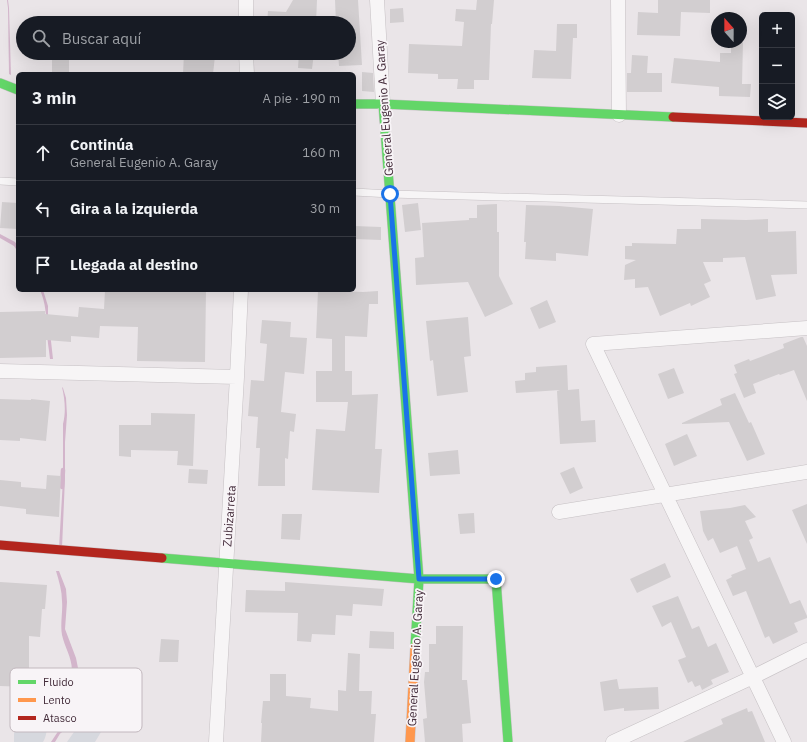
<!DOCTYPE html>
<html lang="es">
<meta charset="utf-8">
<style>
:root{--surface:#171b24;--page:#242831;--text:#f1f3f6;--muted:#9ea1a6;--line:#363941}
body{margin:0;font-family:"IBM Plex Sans",sans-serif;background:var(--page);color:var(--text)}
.controls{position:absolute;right:12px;top:12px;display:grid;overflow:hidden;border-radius:6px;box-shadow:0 4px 16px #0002}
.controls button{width:36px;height:36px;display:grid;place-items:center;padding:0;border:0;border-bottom:1px solid var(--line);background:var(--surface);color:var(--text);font:20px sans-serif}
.compass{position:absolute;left:711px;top:12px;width:36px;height:36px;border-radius:50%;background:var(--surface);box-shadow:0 4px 16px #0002;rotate:339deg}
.stop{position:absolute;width:12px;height:12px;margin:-9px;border:3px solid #1a73e8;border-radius:50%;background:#fff}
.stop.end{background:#1a73e8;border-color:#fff;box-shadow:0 1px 4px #0008}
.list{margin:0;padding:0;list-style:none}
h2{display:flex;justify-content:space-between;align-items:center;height:52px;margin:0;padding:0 16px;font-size:17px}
h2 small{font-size:13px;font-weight:400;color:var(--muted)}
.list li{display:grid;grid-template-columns:26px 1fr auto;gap:12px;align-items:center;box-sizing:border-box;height:56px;padding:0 16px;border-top:1px solid var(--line)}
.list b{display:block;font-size:15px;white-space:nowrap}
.list p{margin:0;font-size:13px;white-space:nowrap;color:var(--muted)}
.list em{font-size:13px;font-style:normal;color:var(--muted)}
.icon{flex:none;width:22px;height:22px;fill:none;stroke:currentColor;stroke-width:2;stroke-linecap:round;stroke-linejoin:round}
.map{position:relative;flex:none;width:807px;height:742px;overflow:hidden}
.search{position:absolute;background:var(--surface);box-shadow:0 4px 16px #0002;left:16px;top:16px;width:340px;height:44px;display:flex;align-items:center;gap:10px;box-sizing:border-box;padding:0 14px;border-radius:22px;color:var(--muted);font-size:15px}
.panel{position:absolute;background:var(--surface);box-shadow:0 4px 16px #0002;left:16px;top:72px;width:340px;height:220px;border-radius:6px}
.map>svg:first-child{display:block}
</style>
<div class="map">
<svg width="807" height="742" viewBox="0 0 807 742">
<rect width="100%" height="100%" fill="#eae5e8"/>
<path fill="#d6d8de" d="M37,705L46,714C47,724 48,734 43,742H14V734L17,721L25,709Z
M74,732H101L95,742H67Z"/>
<path fill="#d3b5cb" d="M7,0H8L9,8L11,75L9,74L8,8Z
M0,234L15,242L18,246V252L14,246L0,238Z
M40,290H43L48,306V314L53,359H50C49,349 47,340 47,330C46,315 46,304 40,290Z
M62,387L63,388L66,398L67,415L65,442V478L62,548H59L63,479V424C66,412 65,400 62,387Z
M56,571H59L66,589L67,602L65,629L76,658L78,668L76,678L73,684L66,689L57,694C56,700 57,704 64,706L65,709H61C56,705 54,701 52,695C57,686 68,688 71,677C75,662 65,649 62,635C60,624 63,612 62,601C62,591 59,581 56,571Z
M60,726L64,727L55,742H51L59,730Z"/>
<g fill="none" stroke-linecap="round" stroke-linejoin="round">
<path stroke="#d3b5cb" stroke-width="4.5" d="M62,487L63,470
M60,706L62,707V729L60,731"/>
</g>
<path fill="#d2ced0" d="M293,0H317L316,23H267L268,11L286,12Z
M335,0H358L362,65L339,66L338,53H349V23H336Z
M477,0H494L492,24H491L489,80H474V89H457L458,79H438V74L408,73L409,44L462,46L464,22L455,21L456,9L476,10Z
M658,0H710V13L681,12L680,36L637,35L638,12L658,13Z
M403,8L404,22L390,23V9Z
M557,24H577V38H573L571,79L532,78L534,50L556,51Z
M731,42H743L742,84H751L750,97L719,96V87L671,83L674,58L720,62V53H731Z
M52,53H69V74H52Z
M184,53H204V55L215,56L213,74H183Z
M299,53H314L312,69L298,68Z
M632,55L648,56L647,73H662V92H627V73H631Z
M362,72L373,73L374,92L362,91Z
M2,202L18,203V229L0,228Z
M418,203L421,230L405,232L402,205Z
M497,204V232H499V276L513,304L485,317L468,282L416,285L415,258L424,257L422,223L469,220V218H477V205Z
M526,205L559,206L593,209L588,256L556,253V261L525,259L526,242H524Z
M701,219L746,220L768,219V232L796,231L797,274L771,275L776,296L756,300L745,257L723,258V262H703L711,281L704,284L710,297L691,306L690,303L660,316L648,287L635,288V279L624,280L625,265L636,260L625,259V246H632V243L676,244L677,229H701Z
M354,226L381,227V240L354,239Z
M105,290H206L205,362L137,361L138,327L100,326L99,338L71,336V342L46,340V357L0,358V312L45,311V314L78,317L79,307L104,309Z
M318,290L363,292L378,291V304H369L367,337L345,336V371H352V395L378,394L375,449H382L379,493L312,490L316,429L345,431L348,402H316V371H332V339L316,338Z
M547,300L556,322L539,329L530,308Z
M468,317L471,356L464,357L468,392L437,396L433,360L430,361L426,321Z
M262,320L291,322L290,337L307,338L304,374L285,372L281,412L296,414L294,432L290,431L288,459L285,458V486H258L260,448H256L258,417L248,416L251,380L264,381L267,344L260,343Z
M801,337H803L807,346V401L794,370L780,375L779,374L753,384L756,393L744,398L734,374L737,373L734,365L749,359L750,361L784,348L783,344Z
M567,365L568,390L579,389L581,421L595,420L596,442L560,444L557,391L560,390L516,393L515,381L525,380V373L536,372V367Z
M674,368L684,393L668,399L658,374Z
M735,393L749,423L751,422L765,454L747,461L729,422L682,424V423L722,405L720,399Z
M0,399L31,400V399L50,401L46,441L20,438V441L0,440Z
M151,413L195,414L193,466L177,465L178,451L131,450V457L119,456V425H151Z
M687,434L697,456L674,466L665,444Z
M458,450L460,474L430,476L428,453Z
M574,467L583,488L570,494L560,473Z
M189,469L208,470L207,484L188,483Z
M47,475L61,476L59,517L26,514V509L0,506V480L21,482V487L46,489Z
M807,504V544L792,510Z
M745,505L756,517L745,521L753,538L749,540L758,562L770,557L790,604L800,600L807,616V618L794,623L798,632L773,644L769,636L765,638L746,591L733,596L726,580L732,577L731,575L746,569L737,546L720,553L713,538L708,541L703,531L700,511L730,508Z
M474,513L475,533L460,534L458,514Z
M282,514H302L300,540L281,539Z
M665,563L671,577L637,593L630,579Z
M0,582L47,585L45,609H42L40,637L29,636V669L57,670V688L0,686Z
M285,582L384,589L382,606L353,604L352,616L336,615L335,635L312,634L311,642L297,641L298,613L245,612L246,590L285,591Z
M678,596L692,629L699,626L708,647L716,643L729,672L711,680L713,684L702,690L700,685L695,687L692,681L688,683L678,660L686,657L671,622L662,627L652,606Z
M436,626H463L462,680H467L471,723L462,724L463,742H425L423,719L427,718L424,682L425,672H429V644H436Z
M370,631L394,632V649L369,648Z
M161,639L179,640L178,662H159Z
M348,653L360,654L359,691H372L371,714H376L374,742H261L262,723H261L263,701H270V674H286V696L311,698L310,708L338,711V690L346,691Z
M617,679L619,689L658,687L659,709L624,711V708L604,711L600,682Z
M747,708L748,712L752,711L765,742H683L723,724L721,719Z"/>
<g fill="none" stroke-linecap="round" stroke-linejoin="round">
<g stroke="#c6c1c4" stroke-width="8">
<path id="lane" d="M0,181L18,182
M354,192L390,194L807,205"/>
</g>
<g stroke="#c6c1c4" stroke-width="15">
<path id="street" d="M246,0V23
M377,0L383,104
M618,0L619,115
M246,53L247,74
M0,371L237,377
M559,512L807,472
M216,742L237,377L241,290
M613,742L753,677L807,650
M784,742L593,344L807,328"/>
</g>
<g stroke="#c6c1c4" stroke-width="10">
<path id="fast" d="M0,83L18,90
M354,104H383L673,117
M383,104L419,579L415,647
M162,558L419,579H496L508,742"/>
</g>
<g stroke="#c6c1c4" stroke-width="10">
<path id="slow" d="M410,742L415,647"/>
</g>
<g stroke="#c6c1c4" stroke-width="10">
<path id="jam" d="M673,117L807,123
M0,545L162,558"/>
</g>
<use href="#lane" stroke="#f7f5f6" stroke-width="7"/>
<use href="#street" stroke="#f7f5f6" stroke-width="14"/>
<use href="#fast" stroke="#63d668" stroke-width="9"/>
<use href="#slow" stroke="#ff974d" stroke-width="9"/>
<use href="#jam" stroke="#b3261e" stroke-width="9"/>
</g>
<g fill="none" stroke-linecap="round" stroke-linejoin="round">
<path stroke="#1a73e8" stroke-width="5" d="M390,194L419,579H496"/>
</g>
<g text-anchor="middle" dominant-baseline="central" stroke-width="3.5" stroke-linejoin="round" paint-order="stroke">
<g font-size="12" fill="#432c3a" stroke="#f8f4f7">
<text transform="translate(384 108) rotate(-94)">General Eugenio A. Garay</text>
<text transform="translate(229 516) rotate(-86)">Zubizarreta</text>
<text transform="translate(415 658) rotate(-87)">General Eugenio A. Garay</text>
</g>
</g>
<rect x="10" y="668" width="132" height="64" rx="6" fill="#f8f4f7" stroke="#c2b8be" stroke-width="1"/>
<rect x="18" y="680" width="18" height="4" fill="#63d668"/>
<rect x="18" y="698" width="18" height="4" fill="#ff974d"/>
<rect x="18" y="716" width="18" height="4" fill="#b3261e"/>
<g font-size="11" fill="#432c3a">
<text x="43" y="686">Fluido</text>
<text x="43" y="704">Lento</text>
<text x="43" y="722">Atasco</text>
</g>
</svg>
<div class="controls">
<button>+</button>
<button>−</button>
<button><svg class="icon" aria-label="layers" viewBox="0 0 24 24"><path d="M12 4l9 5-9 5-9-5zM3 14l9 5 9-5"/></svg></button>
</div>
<svg class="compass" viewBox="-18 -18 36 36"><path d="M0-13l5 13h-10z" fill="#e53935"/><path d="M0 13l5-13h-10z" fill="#9ea1a6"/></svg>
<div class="stop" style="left:390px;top:194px"></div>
<div class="stop end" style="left:496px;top:579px"></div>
<div class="search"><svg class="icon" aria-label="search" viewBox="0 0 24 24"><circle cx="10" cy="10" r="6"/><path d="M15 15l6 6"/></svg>Buscar aquí</div>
<section class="panel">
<h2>3 min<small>A pie · 190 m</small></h2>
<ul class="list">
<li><svg class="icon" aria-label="ahead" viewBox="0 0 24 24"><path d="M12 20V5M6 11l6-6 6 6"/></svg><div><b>Continúa</b><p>General Eugenio A. Garay</p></div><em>160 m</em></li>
<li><svg class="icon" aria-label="left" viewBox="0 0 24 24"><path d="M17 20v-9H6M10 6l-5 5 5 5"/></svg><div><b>Gira a la izquierda</b></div><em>30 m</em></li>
<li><svg class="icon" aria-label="arrive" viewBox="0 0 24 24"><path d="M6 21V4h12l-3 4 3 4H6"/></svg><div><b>Llegada al destino</b></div></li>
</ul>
</section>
</div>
